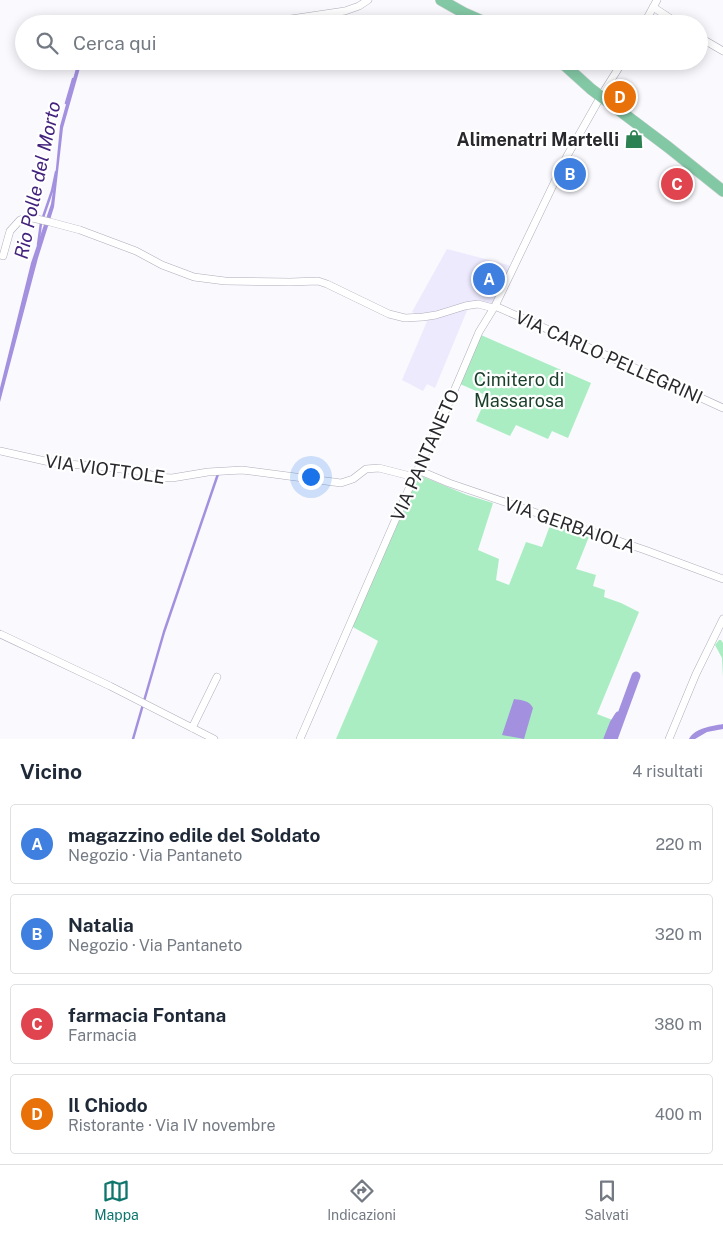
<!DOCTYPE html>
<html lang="it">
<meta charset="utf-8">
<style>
:root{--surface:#fff;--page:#f2f2f3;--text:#1f2937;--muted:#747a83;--line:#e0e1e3;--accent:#0f766e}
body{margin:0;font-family:"Public Sans",sans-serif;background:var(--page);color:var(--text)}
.you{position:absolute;left:310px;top:476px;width:18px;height:18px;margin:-12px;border:4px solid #fff;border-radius:50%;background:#1a73e8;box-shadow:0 0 0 8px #1a73e833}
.badge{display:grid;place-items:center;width:32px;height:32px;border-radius:50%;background:var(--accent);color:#fff;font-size:16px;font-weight:700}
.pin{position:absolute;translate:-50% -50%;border:2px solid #fff;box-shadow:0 1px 5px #0006}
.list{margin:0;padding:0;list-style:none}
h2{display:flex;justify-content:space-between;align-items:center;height:65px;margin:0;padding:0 20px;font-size:21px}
h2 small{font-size:16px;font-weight:400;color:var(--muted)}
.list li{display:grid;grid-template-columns:32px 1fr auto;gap:15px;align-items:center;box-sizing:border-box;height:80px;margin:0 10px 10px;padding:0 10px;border:1px solid var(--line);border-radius:5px}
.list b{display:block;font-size:19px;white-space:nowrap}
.list p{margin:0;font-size:16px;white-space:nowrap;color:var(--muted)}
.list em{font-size:16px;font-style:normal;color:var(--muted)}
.icon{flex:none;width:28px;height:28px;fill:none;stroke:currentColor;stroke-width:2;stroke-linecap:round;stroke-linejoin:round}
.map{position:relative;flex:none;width:723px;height:739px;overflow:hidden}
.search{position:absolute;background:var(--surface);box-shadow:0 2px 12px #0003;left:15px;right:15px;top:15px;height:55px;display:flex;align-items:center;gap:12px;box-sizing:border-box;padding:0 18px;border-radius:28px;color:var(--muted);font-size:19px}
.sheet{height:425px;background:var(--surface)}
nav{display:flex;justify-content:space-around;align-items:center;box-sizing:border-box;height:70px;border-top:1px solid var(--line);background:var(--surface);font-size:14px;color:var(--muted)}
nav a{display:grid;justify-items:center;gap:2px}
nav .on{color:var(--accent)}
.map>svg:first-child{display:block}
</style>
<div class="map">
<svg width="723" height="739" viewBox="0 0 723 739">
<rect width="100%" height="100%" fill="#f9f9fe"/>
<path fill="#edeafe" d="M447,249L512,266L492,304L476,301H471L435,388L427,384L423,391L402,380L428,319L412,312Z"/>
<path fill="#abedc3" d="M481,335L591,383L568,438L552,431L548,439L516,425L510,436L476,421L484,403L480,402L483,394L460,384Z
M419,475L467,495L493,503L478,550L499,559L496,580L509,585L526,542L542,547L552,520L590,534L576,569L596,575L593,586L605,590L604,597L621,603L639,612L597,714L615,721L610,735L619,739H336L378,641L351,626Z
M719,640H721L723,643V677L722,658L715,645Z"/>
<path fill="#a391e0" d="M78,61H82L63,128L54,207L38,258L0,402V388L31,263L51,204L55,178L60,126Z
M514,699C522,700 530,701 533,708L524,739L502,735Z
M723,724V729L707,732L695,739H689C695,728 711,726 723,724Z"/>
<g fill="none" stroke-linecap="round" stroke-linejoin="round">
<path stroke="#a391e0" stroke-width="2.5" d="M66,103L73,79
M38,245L41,223L52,191L56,172
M133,739L164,632L218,474"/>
<path stroke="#a391e0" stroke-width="9" d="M621,717L636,676
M608,739L614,724L619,716L621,717L613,739"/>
<g stroke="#b0aeba" stroke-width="8">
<path id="street" d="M653,7L679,24
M85,20L97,24
M257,24L345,11L359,6L368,0
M644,24L657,0
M699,37L723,51
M3,256L10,231L20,220L28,217L50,222L80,230L136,251L162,265L194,277L225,281L290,282L318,281L327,284L389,314L405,318L423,317L436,315L465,306L471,305L478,304L493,308
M495,306L662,380L723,408
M0,451L54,463L106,467L143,472L157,477L172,478L208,472L242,470L341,483L353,479L366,469L379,468L414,477
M418,470L449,483L645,550L723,579
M0,634L110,686L214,739
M192,728L217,677
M300,739L414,477L440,424L479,332L495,306L567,156L601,96L623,61
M669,739L696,674L723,619"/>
</g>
<g stroke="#d4d4d5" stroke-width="12">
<path id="primary" d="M441,0L464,13L489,24
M560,61L591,89L668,147L723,191"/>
</g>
<use href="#street" stroke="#fff" stroke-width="7"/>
<use href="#primary" stroke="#83c8a5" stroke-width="11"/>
</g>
<defs>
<g id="shop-bare" transform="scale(1.5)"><path d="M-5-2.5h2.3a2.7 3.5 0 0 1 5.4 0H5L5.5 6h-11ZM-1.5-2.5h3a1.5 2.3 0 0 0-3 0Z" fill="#2c8153" stroke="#fff" stroke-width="2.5" paint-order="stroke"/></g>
</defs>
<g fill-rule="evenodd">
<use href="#shop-bare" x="634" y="139"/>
</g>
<g text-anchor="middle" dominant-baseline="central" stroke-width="4.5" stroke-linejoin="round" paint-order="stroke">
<g font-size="18" font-weight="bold" fill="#29282d" stroke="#fff" text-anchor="end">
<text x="619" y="139">Alimenatri Martelli</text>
</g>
<g font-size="18" fill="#29282d" stroke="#fff">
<text transform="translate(609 357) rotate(24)">VIA CARLO PELLEGRINI</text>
<text transform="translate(425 455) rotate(-66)">VIA PANTANETO</text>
<text transform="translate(105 469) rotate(8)">VIA VIOTTOLE</text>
<text transform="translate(570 525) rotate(19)">VIA GERBAIOLA</text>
</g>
<g font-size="18" fill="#193e29" stroke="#fff">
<text x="519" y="379">Cimitero di<tspan x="519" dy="21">Massarosa</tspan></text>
</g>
<g font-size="19" font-style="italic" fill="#42227d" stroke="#fff">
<text transform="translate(37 180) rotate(-78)">Rio Polle del Morto</text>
</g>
</g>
</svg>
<div class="you"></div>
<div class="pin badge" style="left:489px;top:279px;background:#3f7fe0">A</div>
<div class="pin badge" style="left:570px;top:174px;background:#3f7fe0">B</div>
<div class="pin badge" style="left:677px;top:184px;background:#e0444e">C</div>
<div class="pin badge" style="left:620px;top:97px;background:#e8710a">D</div>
<div class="search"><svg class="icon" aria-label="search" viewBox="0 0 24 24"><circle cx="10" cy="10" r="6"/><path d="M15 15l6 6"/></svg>Cerca qui</div>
</div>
<section class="sheet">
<h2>Vicino<small>4 risultati</small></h2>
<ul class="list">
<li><span class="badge" style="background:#3f7fe0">A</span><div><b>magazzino edile del Soldato</b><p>Negozio · Via Pantaneto</p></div><em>220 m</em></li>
<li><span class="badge" style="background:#3f7fe0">B</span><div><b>Natalia</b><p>Negozio · Via Pantaneto</p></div><em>320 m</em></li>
<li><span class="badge" style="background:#e0444e">C</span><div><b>farmacia Fontana</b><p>Farmacia</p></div><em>380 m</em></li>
<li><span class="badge" style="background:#e8710a">D</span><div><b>Il Chiodo</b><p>Ristorante · Via IV novembre</p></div><em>400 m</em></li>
</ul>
</section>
<nav>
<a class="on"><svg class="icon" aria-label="map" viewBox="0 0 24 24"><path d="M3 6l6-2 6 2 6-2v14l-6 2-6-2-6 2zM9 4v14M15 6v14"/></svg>Mappa</a>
<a><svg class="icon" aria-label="directions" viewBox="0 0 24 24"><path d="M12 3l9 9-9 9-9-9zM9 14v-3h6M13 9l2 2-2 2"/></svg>Indicazioni</a>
<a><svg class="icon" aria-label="saved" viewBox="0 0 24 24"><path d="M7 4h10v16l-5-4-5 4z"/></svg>Salvati</a>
</nav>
